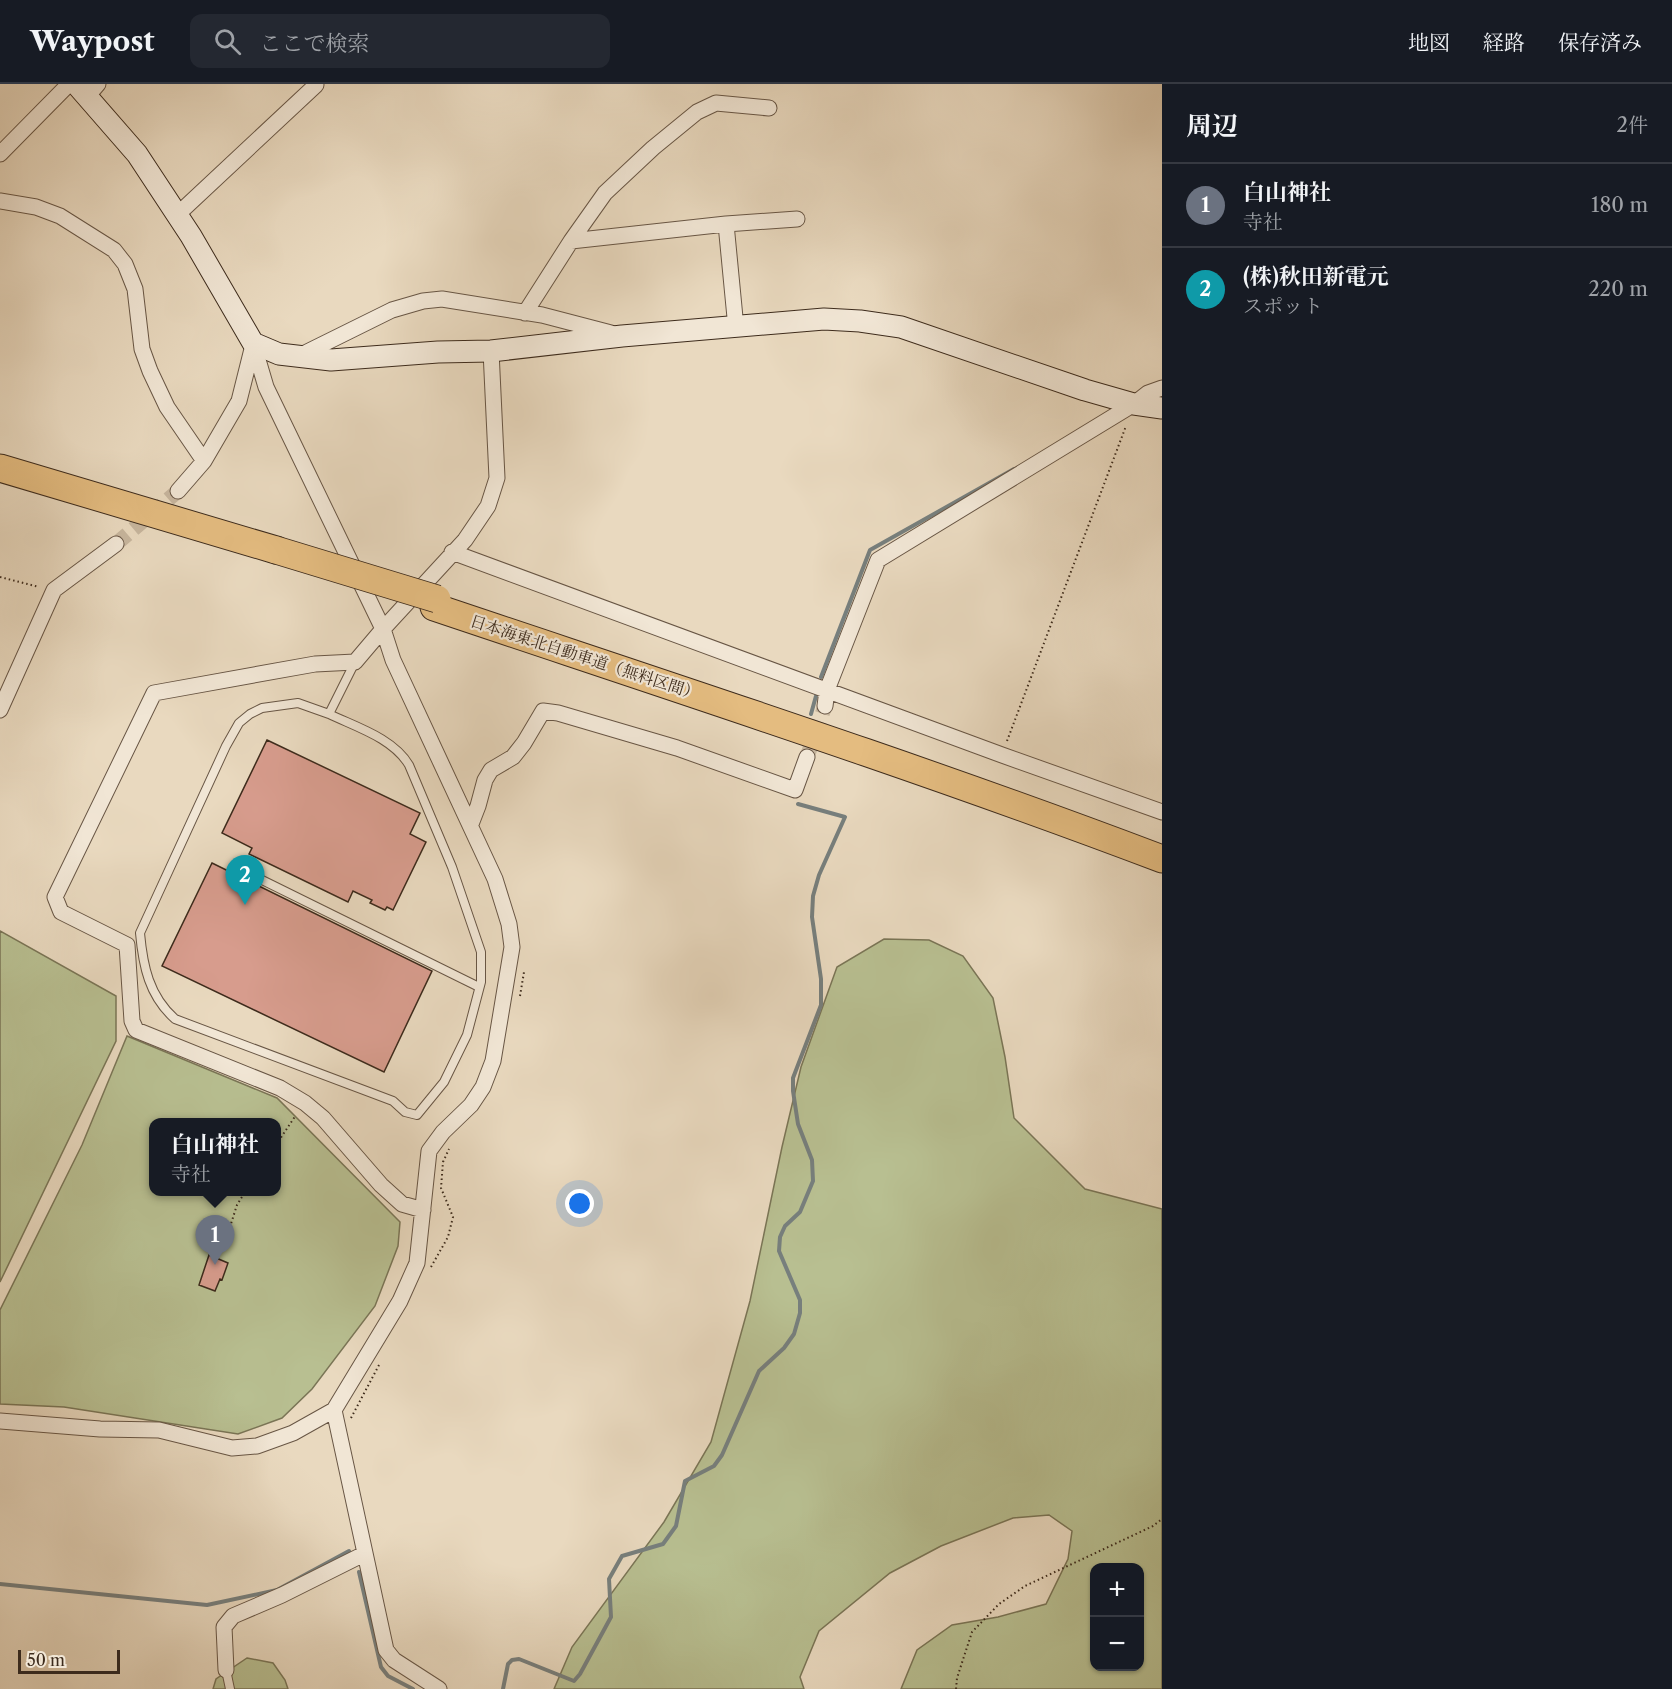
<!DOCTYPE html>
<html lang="ja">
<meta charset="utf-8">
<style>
:root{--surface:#171b24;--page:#242831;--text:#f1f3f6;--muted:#9ea1a6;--line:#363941;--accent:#c59692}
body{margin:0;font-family:"Libre Caslon Text","Noto Serif JP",serif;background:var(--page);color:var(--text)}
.controls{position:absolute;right:18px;bottom:18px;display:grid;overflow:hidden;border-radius:12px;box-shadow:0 2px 4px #0004}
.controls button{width:54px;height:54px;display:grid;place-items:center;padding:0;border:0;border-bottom:2px solid var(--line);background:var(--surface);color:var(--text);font:30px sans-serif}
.scale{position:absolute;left:18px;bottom:15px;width:102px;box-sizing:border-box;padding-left:6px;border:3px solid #3d2b1c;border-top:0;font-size:16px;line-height:21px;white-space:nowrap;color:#3d2b1c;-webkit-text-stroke:4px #f1e6d5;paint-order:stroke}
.you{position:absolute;left:580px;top:1120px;width:21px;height:21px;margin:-15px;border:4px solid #fff;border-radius:50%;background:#1a73e8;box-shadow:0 0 0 9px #1a73e833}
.badge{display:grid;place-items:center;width:39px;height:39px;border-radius:50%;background:var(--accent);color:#fff;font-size:20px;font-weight:700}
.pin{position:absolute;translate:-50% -50px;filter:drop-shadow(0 2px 3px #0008)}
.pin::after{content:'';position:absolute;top:32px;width:21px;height:18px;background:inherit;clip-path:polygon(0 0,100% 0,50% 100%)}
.popup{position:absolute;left:149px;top:1034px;width:132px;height:78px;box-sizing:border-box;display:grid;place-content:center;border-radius:12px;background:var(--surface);filter:drop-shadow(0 2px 4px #0005);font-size:20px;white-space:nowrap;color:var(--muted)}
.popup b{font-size:22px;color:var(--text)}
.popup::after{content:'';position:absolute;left:50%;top:100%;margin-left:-12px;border:12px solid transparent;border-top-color:var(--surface)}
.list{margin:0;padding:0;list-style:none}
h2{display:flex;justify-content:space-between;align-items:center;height:78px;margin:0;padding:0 24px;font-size:26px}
h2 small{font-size:20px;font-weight:400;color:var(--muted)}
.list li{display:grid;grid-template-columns:39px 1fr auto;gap:18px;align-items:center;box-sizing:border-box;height:84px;padding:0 24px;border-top:2px solid var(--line)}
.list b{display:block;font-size:22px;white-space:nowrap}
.list p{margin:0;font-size:20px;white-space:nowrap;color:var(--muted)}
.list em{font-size:20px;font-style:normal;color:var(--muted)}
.icon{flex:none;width:33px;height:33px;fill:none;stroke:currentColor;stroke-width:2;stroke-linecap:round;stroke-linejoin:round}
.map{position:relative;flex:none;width:1162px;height:1605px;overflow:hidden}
header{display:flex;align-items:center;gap:36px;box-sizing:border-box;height:84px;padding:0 30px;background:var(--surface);border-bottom:2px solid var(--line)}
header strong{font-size:28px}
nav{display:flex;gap:33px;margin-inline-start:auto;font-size:21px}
.search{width:420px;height:54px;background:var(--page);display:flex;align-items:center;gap:15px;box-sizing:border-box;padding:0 21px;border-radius:12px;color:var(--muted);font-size:22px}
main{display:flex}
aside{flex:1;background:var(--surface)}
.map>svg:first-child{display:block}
</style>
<header>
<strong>Waypost</strong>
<div class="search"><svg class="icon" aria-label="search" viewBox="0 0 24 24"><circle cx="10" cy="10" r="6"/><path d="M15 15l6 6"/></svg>ここで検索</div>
<nav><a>地図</a><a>経路</a><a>保存済み</a></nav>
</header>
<main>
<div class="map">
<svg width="1162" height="1605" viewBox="0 0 1162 1605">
<rect width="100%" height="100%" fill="#e9d9bf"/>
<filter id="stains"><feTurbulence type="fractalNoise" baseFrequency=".00333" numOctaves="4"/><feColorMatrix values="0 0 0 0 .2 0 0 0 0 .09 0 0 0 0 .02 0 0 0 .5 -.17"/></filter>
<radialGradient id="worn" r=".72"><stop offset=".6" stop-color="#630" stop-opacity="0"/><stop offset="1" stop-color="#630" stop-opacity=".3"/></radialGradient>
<path fill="#b8bf91" stroke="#7a7556" stroke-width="1.5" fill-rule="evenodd" d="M0,847L116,912V957L0,1198Z
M884,855L929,856L963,872L993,914L1005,973L1014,1034L1085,1105L1162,1125V1605H901L917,1566L952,1541L998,1533L1046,1520L1068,1475L1072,1447L1049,1431L1013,1434L941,1462L890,1489L819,1547L800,1593L804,1605H554L572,1563L664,1438L711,1358L750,1217L782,1063L801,983L837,883ZM1094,1484H1140V1582H1094Z
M127,952L277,1014L400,1138L398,1162L375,1222L312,1305L282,1334L238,1350L64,1323L0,1320V1226L82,1061ZM154,1038H276V1108H154Z
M247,1574L273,1579L285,1596L288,1605H213L216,1595Z"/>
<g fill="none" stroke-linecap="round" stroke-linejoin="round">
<path stroke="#777f7d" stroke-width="4" d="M821,593L870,466L1014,385
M811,630L816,612
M359,1488L381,1583L388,1592L413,1605
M0,1500L207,1521L277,1506L349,1467
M503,1605L508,1580L512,1576L519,1575L574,1597L580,1590L611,1533L609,1495L622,1472L663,1460L676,1442L685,1397L714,1382L722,1371L759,1287L784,1264L794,1250L800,1229V1216L779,1167L780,1153L785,1142L800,1128L813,1097L812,1076L798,1040L793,1007V994L821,921V895L812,833L813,812L819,791L845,733L798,720"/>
</g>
<path fill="#d79c8d" stroke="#3d2b1c" stroke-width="1.5" d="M267,656L420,729L410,750L426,758L393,826L387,823L385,826L370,819L372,816L353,807L348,818L249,770L252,764L222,749Z
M212,779L432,887L384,988L162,882Z
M209,1171L228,1179L222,1196L220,1195L215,1207L199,1201Z"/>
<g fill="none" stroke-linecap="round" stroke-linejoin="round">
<path stroke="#c7b69e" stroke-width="15" stroke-dasharray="15 8" stroke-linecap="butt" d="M116,460L178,407
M807,673L825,622"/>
<g stroke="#685645" stroke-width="10">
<path id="lane" d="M329,630L298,619L262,624L250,630L239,639L226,662L140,849C143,882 149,912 175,935L393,1017L405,1028L417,1031L444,998L467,951L481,898V868L452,783L409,681C393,654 356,643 329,630L355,578
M254,792L479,903
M226,1586L230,1605"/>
</g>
<g stroke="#685645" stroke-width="17">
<path id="street" d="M87,13L98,0
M0,70L69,0
M0,117L36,123L60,132L114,166L125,180L135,205L142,265L150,287L167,323L204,377
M177,131L316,1
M726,140L736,244
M571,157L726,140L797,135
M525,229L571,157L605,109L653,64L697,28L716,19L769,24
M301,271L392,226L423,217L442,215L542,231L611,249
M178,407L204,377L239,317L253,261
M452,468L1002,671L1162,728
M825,622L827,606L878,476L1134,320L1148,309L1162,304
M0,626L54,506L116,460
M471,740L478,722L485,696L491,686L513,673L524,659L543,627L558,629L677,664L795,706L807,673
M423,1126L402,1120L381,1101L323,1034L305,1019L280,1004L136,946L132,937L127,861L61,828L55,813L154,609L315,580L355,578L383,545L465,456L488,422L497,394L491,267
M334,1326L386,1566L394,1576L439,1605
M0,1337L100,1345L159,1346L232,1364L257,1362L293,1349L334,1326L400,1217L417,1179L429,1067L443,1048L471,1021L483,1003L493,977L512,863L509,840L495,795L393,576L383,545L266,303L253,259
M226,1586L224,1543L233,1532L282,1511L364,1470"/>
</g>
<g stroke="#3d2b1c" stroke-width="23">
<path id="secondary" d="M76,0L137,70L191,152L253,259L279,270L331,276L438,268L491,267L622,252L824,235L860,237L901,243L1085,306L1134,320L1162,324"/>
</g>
<g stroke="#3d2b1c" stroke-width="29">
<path id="highway" d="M0,384L276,466
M434,523C678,605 922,684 1162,775"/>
</g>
<path stroke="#3d2b1c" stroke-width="2" stroke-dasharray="1.5 3" stroke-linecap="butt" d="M0,493L39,503
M1007,657L1126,342
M520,912L524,888
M276,1061L296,1031
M227,1152L237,1121L245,1108
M431,1183L448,1153L453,1133L441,1104L443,1078L449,1065
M351,1334L379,1281
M956,1605L957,1594L972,1548L999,1520L1025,1502L1153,1442L1162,1435"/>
<use href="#lane" stroke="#f1e6d5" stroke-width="8"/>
<use href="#street" stroke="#f1e6d5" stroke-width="15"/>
<use href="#secondary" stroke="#f1e6d5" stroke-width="21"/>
<use href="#highway" stroke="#e4bc80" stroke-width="27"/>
<g stroke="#3d2b1c" stroke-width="29" stroke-linecap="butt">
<path id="highway-bridge" d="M276,466L437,515"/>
</g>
<use href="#highway-bridge" stroke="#e4bc80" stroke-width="27"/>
</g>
<g text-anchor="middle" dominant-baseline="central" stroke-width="4.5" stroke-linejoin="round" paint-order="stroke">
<g font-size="16" fill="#3d2b1c" stroke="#f1e6d5">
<text transform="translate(585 573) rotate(18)">日本海東北自動車道（無料区間）</text>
</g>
</g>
<rect width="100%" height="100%" filter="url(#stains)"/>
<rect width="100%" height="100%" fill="url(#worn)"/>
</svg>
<div class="controls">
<button>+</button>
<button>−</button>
</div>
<div class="scale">50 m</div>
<div class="you"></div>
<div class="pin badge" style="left:215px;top:1181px;background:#6b7280">1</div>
<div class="popup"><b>白山神社</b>寺社</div>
<div class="pin badge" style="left:245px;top:821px;background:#0f9aa8">2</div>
</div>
<aside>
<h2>周辺<small>2件</small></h2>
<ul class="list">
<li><span class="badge" style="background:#6b7280">1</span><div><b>白山神社</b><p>寺社</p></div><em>180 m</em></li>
<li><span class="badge" style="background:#0f9aa8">2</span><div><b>(株)秋田新電元</b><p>スポット</p></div><em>220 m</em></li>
</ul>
</aside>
</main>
